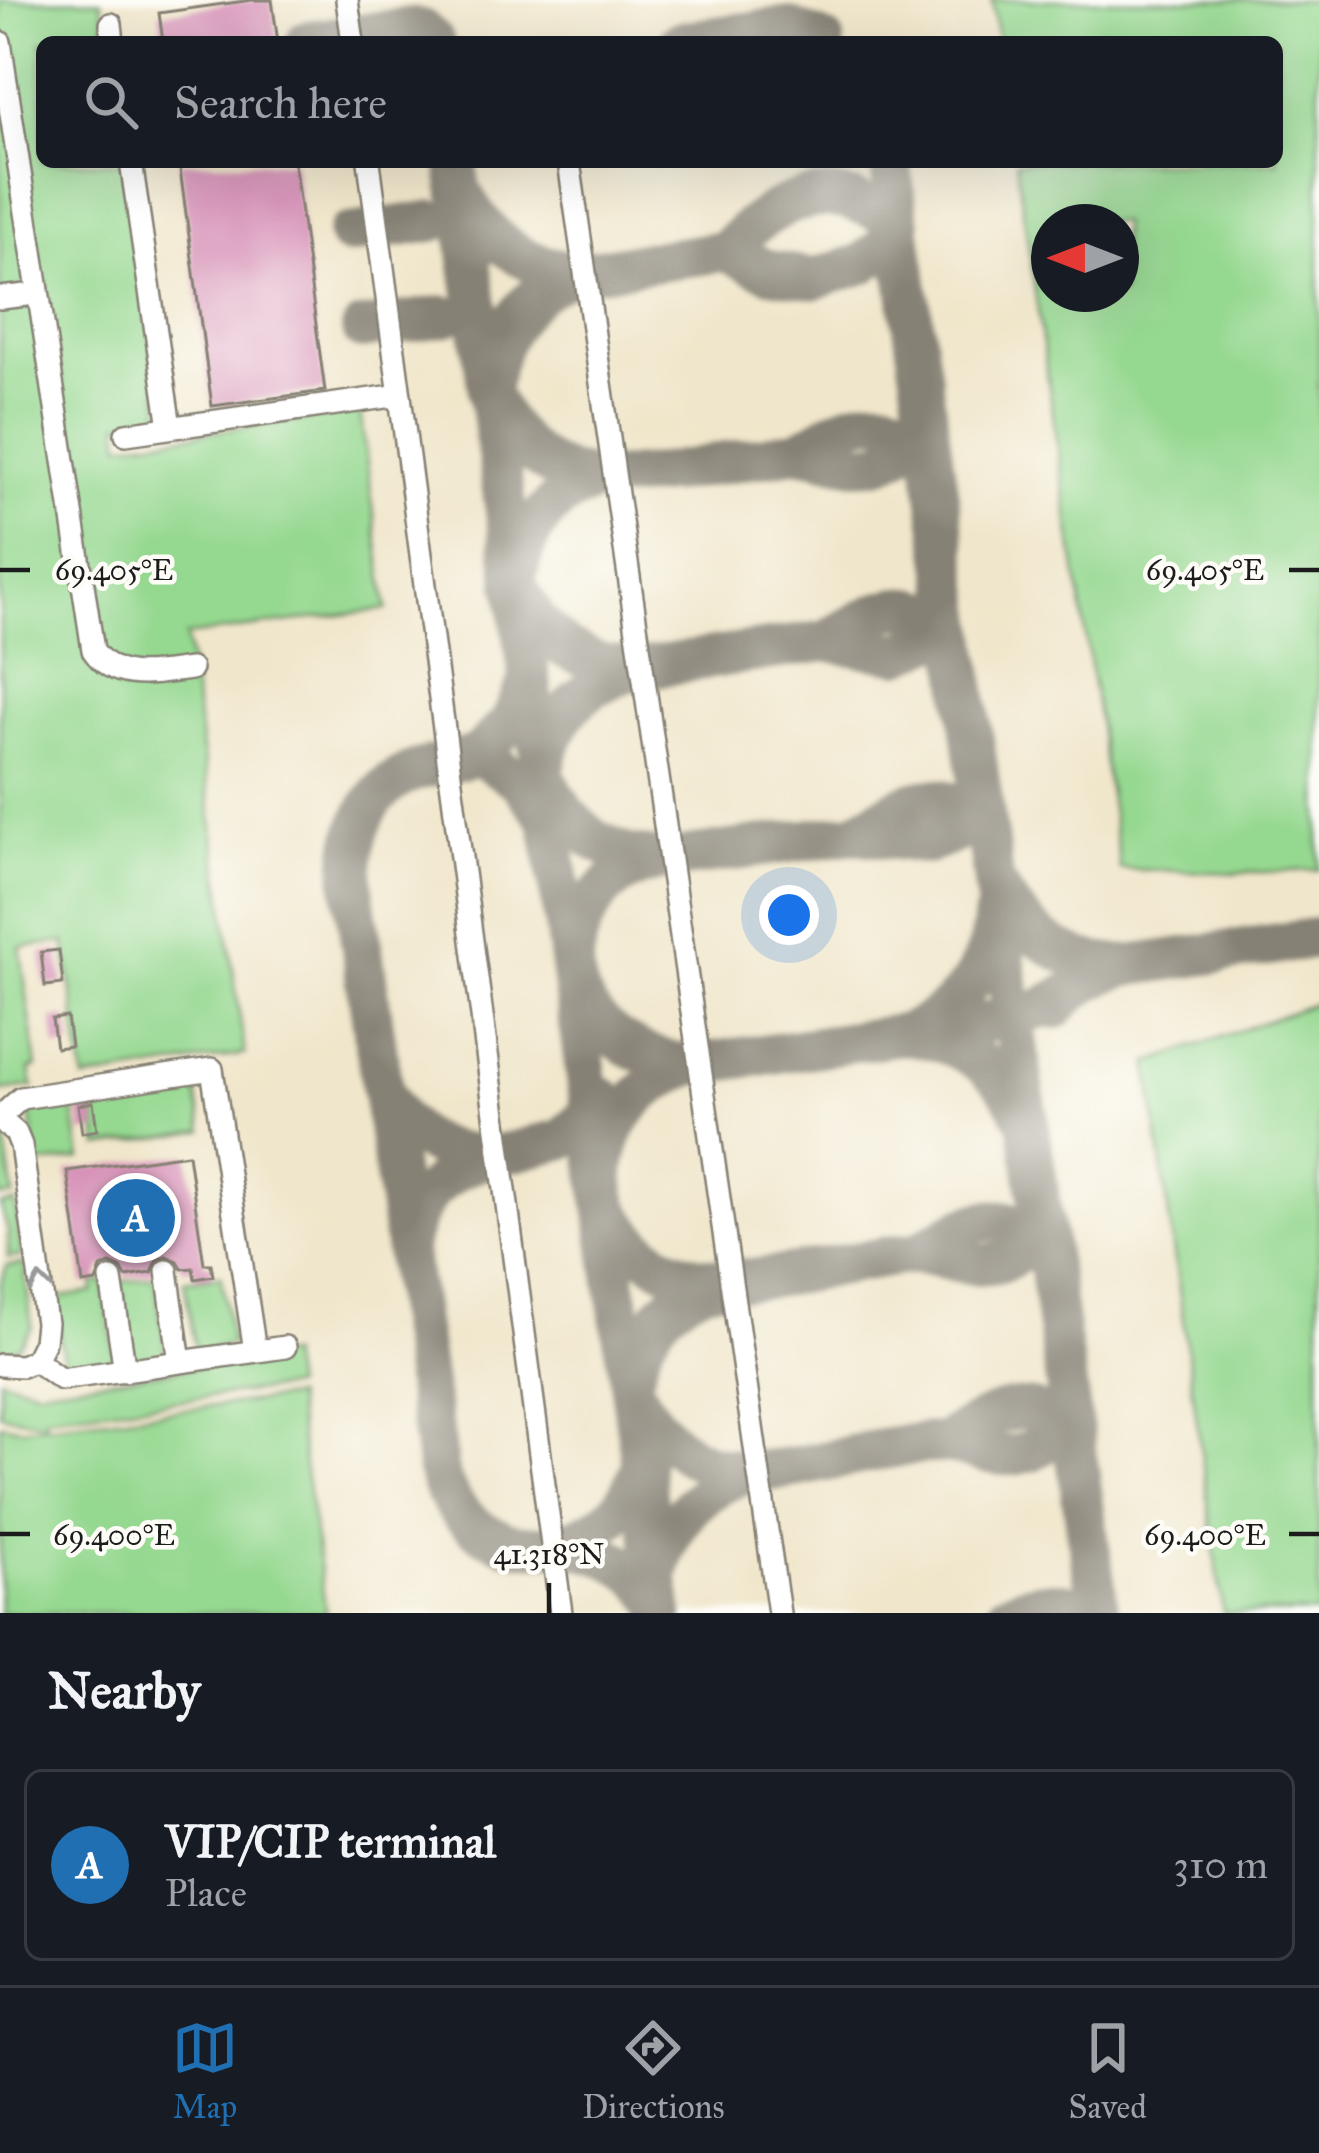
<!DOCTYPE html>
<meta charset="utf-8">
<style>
:root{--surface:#171b24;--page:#242831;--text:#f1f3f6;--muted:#9ea1a6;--line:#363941;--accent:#1f6fb2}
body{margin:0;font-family:"IM FELL Great Primer",serif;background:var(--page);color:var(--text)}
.compass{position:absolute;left:1031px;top:204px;width:108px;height:108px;border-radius:50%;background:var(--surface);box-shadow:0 12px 48px #0002;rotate:270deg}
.you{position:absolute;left:789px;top:915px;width:42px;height:42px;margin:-30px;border:9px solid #fff;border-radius:50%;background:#1a73e8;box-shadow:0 0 0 18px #1a73e833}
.badge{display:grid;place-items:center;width:78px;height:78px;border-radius:50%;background:var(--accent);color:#fff;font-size:39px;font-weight:700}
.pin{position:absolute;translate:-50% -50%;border:6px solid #fff;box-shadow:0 3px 12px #0006}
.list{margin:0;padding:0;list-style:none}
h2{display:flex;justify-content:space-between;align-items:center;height:156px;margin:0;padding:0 48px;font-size:51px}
h2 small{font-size:39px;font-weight:400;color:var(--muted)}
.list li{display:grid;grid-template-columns:78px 1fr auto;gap:36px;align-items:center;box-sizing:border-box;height:192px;margin:0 24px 24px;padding:0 24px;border:3px solid var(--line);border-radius:18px}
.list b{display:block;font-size:45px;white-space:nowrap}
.list p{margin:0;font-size:39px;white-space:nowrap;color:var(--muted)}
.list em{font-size:39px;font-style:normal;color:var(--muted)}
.icon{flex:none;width:66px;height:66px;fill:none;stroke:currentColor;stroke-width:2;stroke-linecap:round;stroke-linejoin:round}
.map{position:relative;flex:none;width:1319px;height:1613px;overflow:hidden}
.search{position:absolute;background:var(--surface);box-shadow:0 12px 48px #0002;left:36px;right:36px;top:36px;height:132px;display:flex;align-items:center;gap:30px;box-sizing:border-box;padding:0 42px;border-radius:18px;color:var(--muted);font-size:45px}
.sheet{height:372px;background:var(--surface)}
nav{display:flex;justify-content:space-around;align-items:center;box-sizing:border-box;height:168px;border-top:3px solid var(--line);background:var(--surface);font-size:33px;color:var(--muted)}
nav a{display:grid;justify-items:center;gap:6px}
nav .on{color:var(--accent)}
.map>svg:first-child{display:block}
</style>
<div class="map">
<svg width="1319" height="1613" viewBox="0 0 1319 1613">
<rect width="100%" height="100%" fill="#fdfcf7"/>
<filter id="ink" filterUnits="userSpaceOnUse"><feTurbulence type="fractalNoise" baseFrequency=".00833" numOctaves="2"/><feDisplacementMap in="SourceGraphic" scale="24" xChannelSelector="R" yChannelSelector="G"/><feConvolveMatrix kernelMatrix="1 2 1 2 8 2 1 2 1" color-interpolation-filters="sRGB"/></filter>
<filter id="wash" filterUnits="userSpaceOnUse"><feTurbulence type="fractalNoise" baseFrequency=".004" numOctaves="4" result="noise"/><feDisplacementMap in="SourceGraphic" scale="48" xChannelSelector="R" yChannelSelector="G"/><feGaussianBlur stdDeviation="2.7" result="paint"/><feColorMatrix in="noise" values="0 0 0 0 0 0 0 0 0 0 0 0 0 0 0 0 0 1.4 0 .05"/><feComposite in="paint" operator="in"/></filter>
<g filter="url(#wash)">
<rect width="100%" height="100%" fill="#f0e6cb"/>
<path fill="#95d890" stroke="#587a56" stroke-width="3" fill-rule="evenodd" d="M0,0H101L107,42H42V162H125L162,418L119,423L122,444L360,412L387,609L186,636L245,1054L84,1080L65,942L20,947L37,1067L30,1069L33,1087L0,1091Z
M992,0H1319V870L1236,873L1120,869L1016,162H1277V42H998ZM1049,222H1121V294H1049Z
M1319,1002V1613H1223L1148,1063Z
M189,1083L197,1092L203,1131L99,1147L92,1096Z
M72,1098L81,1159L36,1165L30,1107Z
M0,1133L5,1140L14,1196L0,1197Z
M15,1203L22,1256L8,1258V1231L0,1205Z
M24,1264L32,1327L19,1346L0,1353V1284L7,1266Z
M221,1276L231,1344L196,1353L184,1281Z
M155,1277L166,1358L131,1363L120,1282Z
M103,1281L116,1362L86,1365L72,1371L64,1364L54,1298L93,1292V1282Z
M288,1355L293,1387L45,1416V1423L0,1414V1378L37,1389Z
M294,1397L326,1613H0V1424L21,1428Z"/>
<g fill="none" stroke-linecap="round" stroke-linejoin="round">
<path stroke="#868174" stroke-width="42" d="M307,41L409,28L422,30L434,42
M679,42L787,27L824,42
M456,162L663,1613
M890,162L1099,1613
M461,192C488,242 528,271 585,271L725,251L769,271L814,279L862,264L883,248L900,226C835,176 778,195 725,251
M348,234L433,221
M581,271C523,290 497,334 488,392C506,430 529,461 571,474C621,488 702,465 754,458C769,456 786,451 800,451C828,453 853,469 882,460C905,452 916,437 927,416
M362,329L444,316
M799,451C848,421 886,395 931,448
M609,479C552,490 524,528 515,584L537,621L565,648L599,664L637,669L827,641L900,653L931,640L945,626L954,609
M827,641C875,612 916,584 958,639
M637,669C581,684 551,718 543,776L565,812L593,839L627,855L665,860L855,833L927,844L959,831L973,817L981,800
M529,681L510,723L478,754L519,781L549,819
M478,754C457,763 435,764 414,771C365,790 349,839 353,887L438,1472C454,1524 498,1551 552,1545
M855,833C902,804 944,775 986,830
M664,860C628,867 600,884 584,919C546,1000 616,1057 692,1065
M996,886C1028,938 1071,969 1134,965C1103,970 1077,985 1056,1008
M993,919C988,974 954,1013 905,1034C958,1041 999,1065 1023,1114
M1134,965L1319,938
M692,1065C649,1081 618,1107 607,1153C599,1186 606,1211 629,1237C690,1308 791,1272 871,1260C885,1258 902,1253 916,1254C948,1255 974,1273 1006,1260C1025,1252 1034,1239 1042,1221
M665,1069L1013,1018L1045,1007L1074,991
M385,1096C409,1143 450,1159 500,1155C450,1165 417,1192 407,1244
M500,1155L563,1139L605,1099
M916,1254C963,1226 1005,1196 1046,1251
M722,1282C666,1292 639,1333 631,1387C651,1422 674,1454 715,1466C782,1485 873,1441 942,1443C967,1444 989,1458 1015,1455C1041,1451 1058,1434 1070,1411
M943,1443C991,1415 1029,1386 1074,1439
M642,1463C628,1512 601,1533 552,1545C600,1547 636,1564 662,1605
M660,1570C669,1517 703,1486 753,1471
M1006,1613C1031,1601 1062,1595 1084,1613"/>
</g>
<g id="blocks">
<path fill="#d792b8" d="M252,0H272L278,42H163L159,13Z
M179,162H294L325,391L212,406Z
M59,950L63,984L45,986L41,952Z
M67,1017L71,1046L56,1048L52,1019Z
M93,1102L97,1130L82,1133L78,1105Z
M188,1154L204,1264H211L213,1276L195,1279L193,1268L182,1269L178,1261L166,1256L157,1260L152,1273L126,1277L122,1269L110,1264L101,1268L96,1282L83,1284L67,1171Z"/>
</g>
</g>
<g filter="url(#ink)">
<use href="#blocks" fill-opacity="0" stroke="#868174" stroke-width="3"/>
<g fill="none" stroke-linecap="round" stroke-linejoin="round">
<g stroke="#868174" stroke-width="26">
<path id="minor" d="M347,0L353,42
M111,24L113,42
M0,42L93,650C116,684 155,673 191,669
M131,162L170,427
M369,162L561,1613
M569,162L779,1613
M0,298L36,294
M126,434L400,395
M0,1117L21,1098L212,1069L255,1351
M0,1119L16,1133L21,1145L46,1323L44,1342L35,1360L22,1366L0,1365
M167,1271L180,1362
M111,1279L125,1371
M35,1360L61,1379L285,1347"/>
</g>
<use href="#minor" stroke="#fff" stroke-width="21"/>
</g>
<defs><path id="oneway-chevron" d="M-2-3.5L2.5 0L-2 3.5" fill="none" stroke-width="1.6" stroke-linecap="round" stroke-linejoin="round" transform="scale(3)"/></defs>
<use stroke="#999" href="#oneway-chevron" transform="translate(40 1283) rotate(-98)"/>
</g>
<path fill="none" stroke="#1c1c1c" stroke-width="4.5" d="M0,570H30M1289,570H1319M0,1534H30M1289,1534H1319M549,1583V1613"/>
<g font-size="30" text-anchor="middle" fill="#1c1c1c" stroke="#fdfcf7" stroke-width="9" stroke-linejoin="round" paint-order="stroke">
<text x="1205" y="580">69.405°E</text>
<text x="114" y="580">69.405°E</text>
<text x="1205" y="1545">69.400°E</text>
<text x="114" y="1545">69.400°E</text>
<text x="549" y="1564">41.318°N</text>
</g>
</svg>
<svg class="compass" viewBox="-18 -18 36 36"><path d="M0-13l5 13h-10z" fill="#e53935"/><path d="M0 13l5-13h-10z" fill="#9ea1a6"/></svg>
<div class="you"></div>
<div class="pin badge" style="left:136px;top:1218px">A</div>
<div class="search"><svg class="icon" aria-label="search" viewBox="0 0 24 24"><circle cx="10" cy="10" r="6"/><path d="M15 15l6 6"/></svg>Search here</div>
</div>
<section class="sheet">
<h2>Nearby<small></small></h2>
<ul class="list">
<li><span class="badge">A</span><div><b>VIP/CIP terminal</b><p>Place</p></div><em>310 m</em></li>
</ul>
</section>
<nav>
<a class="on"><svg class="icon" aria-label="map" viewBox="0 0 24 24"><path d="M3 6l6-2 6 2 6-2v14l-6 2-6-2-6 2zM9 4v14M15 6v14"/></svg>Map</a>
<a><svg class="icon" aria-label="directions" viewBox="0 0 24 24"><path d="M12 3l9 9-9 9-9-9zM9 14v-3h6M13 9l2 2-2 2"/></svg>Directions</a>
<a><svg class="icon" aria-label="saved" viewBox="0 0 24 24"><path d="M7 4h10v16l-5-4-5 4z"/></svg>Saved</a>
</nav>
